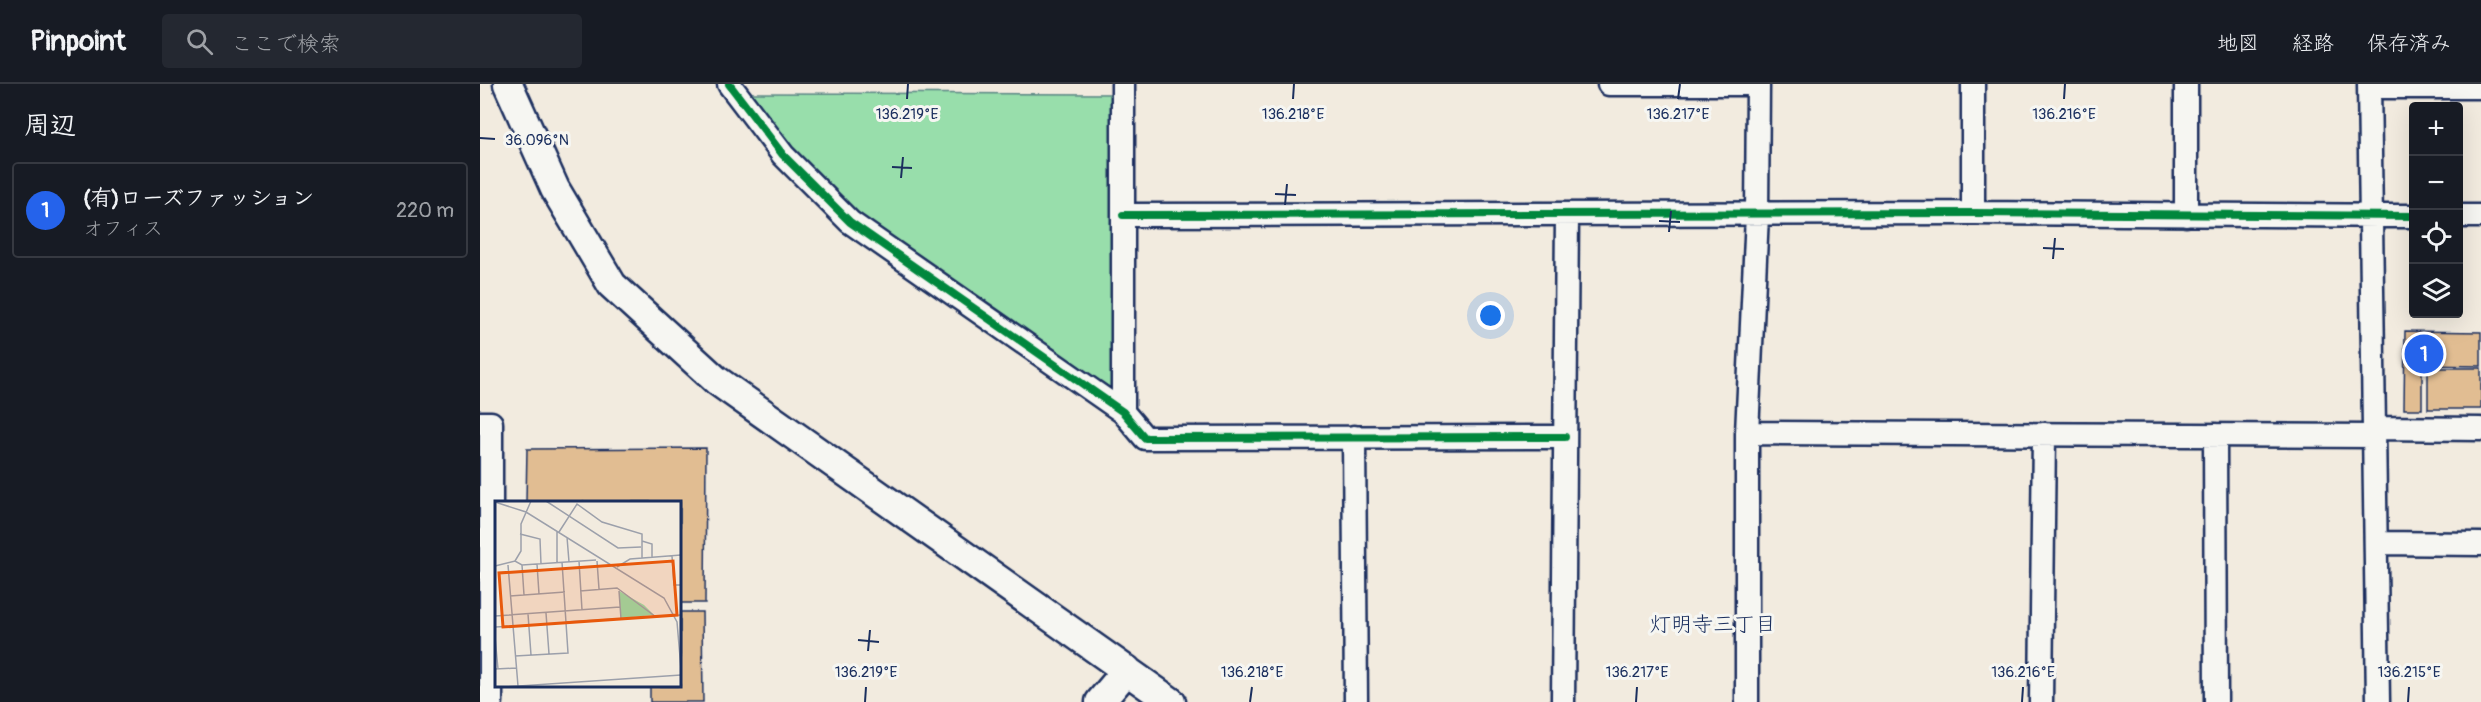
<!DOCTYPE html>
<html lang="ja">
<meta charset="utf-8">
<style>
:root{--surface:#171b24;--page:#242831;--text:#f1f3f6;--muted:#9ea1a6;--line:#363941;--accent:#2563eb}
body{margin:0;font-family:Pangolin,"Klee One",sans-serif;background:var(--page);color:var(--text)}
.controls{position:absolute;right:18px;top:18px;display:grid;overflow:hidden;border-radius:6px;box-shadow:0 6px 24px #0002}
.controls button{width:54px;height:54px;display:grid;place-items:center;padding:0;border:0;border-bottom:2px solid var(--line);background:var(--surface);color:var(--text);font:30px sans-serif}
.you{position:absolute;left:1011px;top:232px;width:21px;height:21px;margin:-15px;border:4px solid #fff;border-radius:50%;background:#1a73e8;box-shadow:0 0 0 9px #1a73e833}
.badge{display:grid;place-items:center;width:39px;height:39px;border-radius:50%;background:var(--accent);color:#fff;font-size:20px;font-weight:700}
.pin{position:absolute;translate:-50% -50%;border:3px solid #fff;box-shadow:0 2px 6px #0006}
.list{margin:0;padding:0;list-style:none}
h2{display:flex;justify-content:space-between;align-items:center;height:78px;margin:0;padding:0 24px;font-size:26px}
h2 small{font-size:20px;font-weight:400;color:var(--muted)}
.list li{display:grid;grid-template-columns:39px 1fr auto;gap:18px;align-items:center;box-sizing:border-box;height:96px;margin:0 12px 12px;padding:0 12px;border:2px solid var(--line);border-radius:6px}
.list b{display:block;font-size:22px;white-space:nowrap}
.list p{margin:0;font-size:20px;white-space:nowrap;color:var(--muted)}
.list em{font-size:20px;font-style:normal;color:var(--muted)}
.icon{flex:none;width:33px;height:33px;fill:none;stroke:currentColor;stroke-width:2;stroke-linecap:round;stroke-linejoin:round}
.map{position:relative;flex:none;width:2001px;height:618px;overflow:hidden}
header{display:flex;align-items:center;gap:36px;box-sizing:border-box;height:84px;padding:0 30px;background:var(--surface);border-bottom:2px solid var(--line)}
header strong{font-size:28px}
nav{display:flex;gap:33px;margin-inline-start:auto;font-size:21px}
.search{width:420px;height:54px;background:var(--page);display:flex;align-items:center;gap:15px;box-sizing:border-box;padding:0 21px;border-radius:6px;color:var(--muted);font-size:22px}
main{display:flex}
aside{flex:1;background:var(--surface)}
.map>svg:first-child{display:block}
</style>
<header>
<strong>Pinpoint</strong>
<div class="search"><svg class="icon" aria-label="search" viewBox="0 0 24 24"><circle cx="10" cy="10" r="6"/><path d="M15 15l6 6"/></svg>ここで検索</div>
<nav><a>地図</a><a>経路</a><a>保存済み</a></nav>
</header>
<main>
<aside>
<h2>周辺<small></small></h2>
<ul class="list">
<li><span class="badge">1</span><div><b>(有)ローズファッション</b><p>オフィス</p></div><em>220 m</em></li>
</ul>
</aside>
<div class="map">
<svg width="2001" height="618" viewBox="0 0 2001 618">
<rect width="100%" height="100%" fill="#f2ebdf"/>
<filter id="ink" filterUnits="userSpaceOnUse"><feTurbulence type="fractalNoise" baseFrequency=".0167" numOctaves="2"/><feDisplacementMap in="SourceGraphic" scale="12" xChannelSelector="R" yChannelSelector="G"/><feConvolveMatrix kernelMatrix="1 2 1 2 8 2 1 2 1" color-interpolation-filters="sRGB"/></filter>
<g filter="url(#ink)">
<path fill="#98deab" stroke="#5a8684" stroke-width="1.5" d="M257,9L643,10V313L370,138Z"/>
<path fill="#e1bd92" stroke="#1b2f5e" stroke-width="1.5" d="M1925,247L2001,248V282L1942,281V325H1924Z
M1948,284H2001V325H1948Z
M226,364L225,519H200V418H46L47,365Z
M200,528H222L223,618H170V602H200Z"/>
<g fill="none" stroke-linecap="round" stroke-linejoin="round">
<g stroke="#1b2f5e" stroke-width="27">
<path id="minor" d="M249,0L303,71L370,138L643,328L665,354L1085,353
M643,0V328
M1129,0H1278
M1493,0V129
M1706,0V131
M1889,0L1898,618
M1889,3H2001
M643,131L1493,129L1934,132
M1978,132H2001
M0,339H11V618
M1894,344L2001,345
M1267,349L1894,352
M1735,351L1736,618
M874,353L876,618
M1896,459L2001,460
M1083,618L1087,131
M1267,618V349L1277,131L1278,0
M1561,618L1564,350"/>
</g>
<g stroke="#1b2f5e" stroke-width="33">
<path id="tertiary" d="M28,0L75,105L132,201L236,296L691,618
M620,618L647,586"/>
</g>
<use href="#minor" stroke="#f6f6f2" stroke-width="22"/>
<use href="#tertiary" stroke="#f6f6f2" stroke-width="28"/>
<g stroke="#f6f6f2" stroke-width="11">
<path id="cycleway" d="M249,0L303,71L370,138L643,328L665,354L1085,353
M643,131L1493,129L1934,132"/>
</g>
<use href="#cycleway" stroke="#00873e" stroke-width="8"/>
</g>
</g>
<path fill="none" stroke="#1b2f5e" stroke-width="2" d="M427,15L428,0M813,15L814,0M1198,15L1200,0M1584,15L1585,0M0,54L15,55M412,83L432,84M421,94L423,73M795,110L816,111M805,121L807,100M1179,137L1200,138M1189,148L1191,127M1563,164L1584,165M1573,175L1575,154M378,556L399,558M388,567L390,546M385,618L386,603M770,618L772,603M1156,618L1157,603M1542,618L1543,603M1928,618L1929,603"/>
<g text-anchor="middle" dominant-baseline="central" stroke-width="6" stroke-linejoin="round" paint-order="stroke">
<g font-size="21" fill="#1b2f5e" stroke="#f6f6f2">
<text x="1233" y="540">灯明寺三丁目</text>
</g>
</g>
<g transform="translate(15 417)">
<rect width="186" height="186" fill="#f2ebdf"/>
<path d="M124,90L149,104L159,114L126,117Z" fill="#98deab"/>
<path fill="none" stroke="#9ca0ab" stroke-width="1.5" d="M51,0L123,47L146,46M0,1L31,11L169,97L182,121L186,168M64,31L82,3L107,21L147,33V57M25,33L45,38L46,63M72,36L74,61M147,40L157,43V56M177,55L179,84H186M20,60L26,50V23L36,0M84,60L87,109M102,60L104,88M62,62V30M42,63L44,93M13,64L23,185M27,64L29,94M0,65L20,60L27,64L101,59M122,66L135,58L186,54M85,90L122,87L161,116M124,90L126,118M15,95L70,91M51,112L54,153M33,113L36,154M0,115L125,106M71,121L186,114M0,126L18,125M0,136L3,168M20,155L73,152L67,61M0,168L21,167M8,186L186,174"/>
<path fill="#e8590c" fill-opacity="0.15" stroke="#e8590c" stroke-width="3" d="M178,60L182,114L8,126L4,72Z"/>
<rect width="186" height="186" fill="none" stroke="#1b2f5e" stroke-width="3"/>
</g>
<g font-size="15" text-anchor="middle" fill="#1b2f5e" stroke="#f6f6f2" stroke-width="6" stroke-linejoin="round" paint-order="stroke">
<text x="427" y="35">136.219°E</text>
<text x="813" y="35">136.218°E</text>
<text x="1198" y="35">136.217°E</text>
<text x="1584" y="35">136.216°E</text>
<text x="57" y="61">36.096°N</text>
<text x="386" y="593">136.219°E</text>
<text x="772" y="593">136.218°E</text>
<text x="1157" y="593">136.217°E</text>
<text x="1543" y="593">136.216°E</text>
<text x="1929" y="593">136.215°E</text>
</g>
</svg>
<div class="controls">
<button>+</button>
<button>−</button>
<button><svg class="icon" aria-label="locate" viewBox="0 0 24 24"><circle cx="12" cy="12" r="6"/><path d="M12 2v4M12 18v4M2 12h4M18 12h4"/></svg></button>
<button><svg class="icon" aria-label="layers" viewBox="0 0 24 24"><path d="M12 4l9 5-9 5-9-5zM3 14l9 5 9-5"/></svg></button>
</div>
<div class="you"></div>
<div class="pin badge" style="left:1944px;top:270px">1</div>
</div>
</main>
